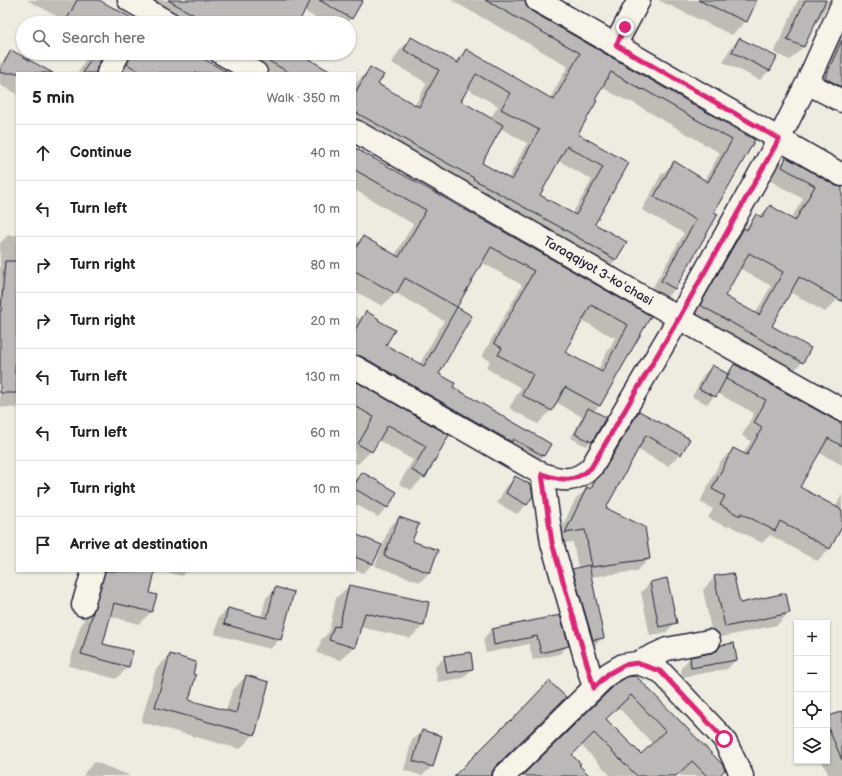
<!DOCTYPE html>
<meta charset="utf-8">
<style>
:root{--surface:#fff;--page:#f6f6f6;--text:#222;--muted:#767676;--line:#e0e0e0}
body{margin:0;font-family:"Balsamiq Sans",sans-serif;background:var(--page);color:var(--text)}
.controls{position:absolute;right:12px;bottom:12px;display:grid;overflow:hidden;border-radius:0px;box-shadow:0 1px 3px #0004}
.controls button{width:36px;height:36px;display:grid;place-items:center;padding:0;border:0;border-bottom:1px solid var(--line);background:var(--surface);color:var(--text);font:20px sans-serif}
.stop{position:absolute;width:12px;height:12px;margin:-9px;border:3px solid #db2777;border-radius:50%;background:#fff}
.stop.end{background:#db2777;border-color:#fff;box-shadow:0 1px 4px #0008}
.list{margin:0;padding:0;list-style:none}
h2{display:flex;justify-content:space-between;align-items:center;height:52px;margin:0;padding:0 16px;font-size:17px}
h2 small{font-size:13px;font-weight:400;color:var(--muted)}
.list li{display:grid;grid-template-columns:26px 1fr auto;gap:12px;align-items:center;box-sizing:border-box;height:56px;padding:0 16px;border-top:1px solid var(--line)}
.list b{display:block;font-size:15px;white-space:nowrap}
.list em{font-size:13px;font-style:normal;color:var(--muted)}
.icon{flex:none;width:22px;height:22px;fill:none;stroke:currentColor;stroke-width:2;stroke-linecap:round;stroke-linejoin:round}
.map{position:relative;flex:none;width:842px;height:776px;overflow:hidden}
.search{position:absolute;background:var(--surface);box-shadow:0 1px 3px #0004;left:16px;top:16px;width:340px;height:44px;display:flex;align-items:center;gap:10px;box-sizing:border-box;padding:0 14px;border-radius:22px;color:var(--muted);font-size:15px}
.panel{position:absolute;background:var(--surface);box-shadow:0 1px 3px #0004;left:16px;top:72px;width:340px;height:500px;border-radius:0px}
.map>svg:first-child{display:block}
</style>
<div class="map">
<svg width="842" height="776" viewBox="0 0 842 776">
<rect width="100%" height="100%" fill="#eeebe1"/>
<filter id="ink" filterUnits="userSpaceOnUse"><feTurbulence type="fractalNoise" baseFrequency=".025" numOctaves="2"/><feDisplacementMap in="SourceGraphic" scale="8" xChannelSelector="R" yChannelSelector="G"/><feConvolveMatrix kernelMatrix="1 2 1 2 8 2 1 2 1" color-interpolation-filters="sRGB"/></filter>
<g filter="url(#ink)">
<path fill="#0003" fill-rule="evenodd" d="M27,0H97L136,23H60L62,19Z
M151,0H362L351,19L346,23H324L304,11L297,23H173L147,8Z
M451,0H524L525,6L530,12L754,140L713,212L717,215L675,289L662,301L649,294L684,233L642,210L661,175L674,162L704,181L720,153L630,101L629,102L601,87L577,135L628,164L593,224L616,260L603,272L355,131V86L358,81L370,68L377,84L415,105L427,83L392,63L399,51L411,38L454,62L466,50L550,98L568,66ZM466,88L498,106L490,119L459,101ZM500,128L527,143L508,179L480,164ZM558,160L592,180L572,214L538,195Z
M658,0H738L746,21L732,35Z
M798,0H842V83L840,86L827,99L812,91L833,6L827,5L821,18L812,27L803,47L790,60L774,53Z
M739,39L770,70L760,80L723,62L730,49Z
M12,51L46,73H17V94L0,85V64Z
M89,53H105L96,67L95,73H78Z
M107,53H187L226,73H117Z
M225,53H296L332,73H253Z
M355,148L649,316L599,406L593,412L605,418L591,442L586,446L571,438L582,417L556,402L551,410L538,424L509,408L521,388L486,368L490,361L482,356L522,285L481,262L455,307L471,316L438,374L451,388L549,444L543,456L530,469L355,373V316L360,319L366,312L377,321L385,346L419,365L444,321L396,293L382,306L355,291V245L363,237L395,255L413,224L355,190ZM581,320L615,338L597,371L563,352Z
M786,159L836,187L842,188V302L837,300L825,312L790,292L771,326L810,348L802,362L789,376L688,319L731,243L756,215L759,217L770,206L791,219L803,199L769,180L773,172ZM739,268L771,286L755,314L723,297Z
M8,235H17V408L0,407V243Z
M734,365L842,426V465L818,452L798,488L835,507L842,495V528L838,532L830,548L817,561L770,535L762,543L729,525L727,527L708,518L713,509L700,502L720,462L733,449L743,454L751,441L742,436L754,413L717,393L707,404L692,397L704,374L712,367L725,374Z
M355,382L448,436L424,477L411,490L399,484L413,460L378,440L371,451L358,464L355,463Z
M639,413L680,454L668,466L637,449L605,508L649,559L637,571L590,577L603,637L594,647L584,649L563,579L573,570L578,568L573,542L554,544L575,500L587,488L589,489L590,487L627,425Z
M362,473L387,507L378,517L355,504V480Z
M516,477L532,496L526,505L517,514L497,503L506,487Z
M399,518L429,573L420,582L375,566L389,527Z
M355,535L373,564L363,573L355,570Z
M93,571H154L148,594L151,612L139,624L109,616L102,644L132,652L128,667L116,679L69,666L80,627L83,622L93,587Z
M161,571H187L182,576Z
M715,577L739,604L789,613L777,625L713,639L703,590Z
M666,579L675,623L666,632L650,636L641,592L650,583Z
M349,586L423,626L410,638L360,627L354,647L341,660L317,653L321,640L329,632L336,598Z
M276,588L280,639L270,649L215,634L218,618L228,609L261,618L266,598Z
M559,616L568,646L559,654L533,660L529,644L486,653L483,639L491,630Z
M721,646L736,660L727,669L682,677L681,668L690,658L715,653Z
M170,655L188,701L226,711L232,691L246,676L254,734L240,749L141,722L156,669Z
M445,657L472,669L463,678L438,682L435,667Z
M628,678L718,776H681L678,773L675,776H611L581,745L571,755L567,776H523ZM618,707L653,744L641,756L605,719Z
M842,712V776H829L822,761H827V718Z
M422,731L432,766L422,776L404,770L412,740Z
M95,762L131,776H84L85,772Z"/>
<path fill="#bbb8b7" stroke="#22223b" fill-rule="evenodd" d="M77,0H99L141,23H65Z
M168,0H311L298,23H208Z
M319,0H363L352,19Z
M485,0H525L526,6L531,11L755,140L714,212L718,214L675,289L661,281L696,220L654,197L674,161L708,182L732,140L643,89L642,90L611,72L595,100L597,101L578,134L629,163L595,224L627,242L616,260L567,231L473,179L474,178L355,112V93L370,67L384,75L378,84L419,107L439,70L404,50L411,37L458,63L466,49L554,100L580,53ZM476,74L510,93L501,109L539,130L512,180L482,163L503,125L461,101ZM567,146L603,167L576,215L540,195Z
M698,0H757L747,22Z
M805,0H826L804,47L787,40Z
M739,38L777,57L770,71L732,52Z
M842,40V87L825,78Z
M11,50L53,73H0V70Z
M94,53H105L97,67L96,73H83Z
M131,53H194L228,73H142L127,64Z
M255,53H298L333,73H290Z
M355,148L450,201L651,316L600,406L565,387L552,411L522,395L533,374L498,355L502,348L494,343L534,271L491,247L457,307L405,278L396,294L355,271V250L363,236L399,257L426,210L355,170ZM591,305L628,325L602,372L565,352Z
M786,157L836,186L842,187V301L799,277L772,326L811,348L803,363L700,305L744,228L747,230L756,214L762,217L770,205L795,221L815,186L782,167ZM749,253L783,272L759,315L725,296Z
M5,261H17V338L15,374H17V393H0V311H1Z
M457,307L472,316L439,374L455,383L453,387L551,444L544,456L513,439L512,442L361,356L355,355V330L366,311L379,319L378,320L395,330L386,345L424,366Z
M734,364L842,424V446L828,438L800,487L842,510V527L830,549L780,521L775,531L741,513L740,516L720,505L725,496L712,489L733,448L747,455L762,428L754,423L766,400L726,379Z
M712,365L728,374L716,397L699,389Z
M355,381L449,435L425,478L412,470L426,446L388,425L372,452L358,444L374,417L355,406Z
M588,408L606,417L592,442L575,434Z
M639,411L690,439L681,455L646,435L606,508L645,527L650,559L592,567L585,530L565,533L587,487L591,489L595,481L602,474Z
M362,472L397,492L388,508L355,489V484Z
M515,476L531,485L533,496L527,505L506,493Z
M399,517L419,524L412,541L438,550L430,573L384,556Z
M355,534L382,545L373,564L355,557Z
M589,565L604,638L593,640L572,569Z
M105,571H155L150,593L157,595L152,612L114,603L103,644L133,651L129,667L81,654Z
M733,573L740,603L786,593L790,613L725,627L714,576Z
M667,578L677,623L659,627L650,582Z
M349,585L429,602L424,626L365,613L355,648L329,640L334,626L339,627Z
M275,587L294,592L281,640L224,624L228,608L267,618Z
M560,615L569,646L541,653L537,636L494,645L492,629Z
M734,643L737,660L691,668L690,657L711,653L717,651L721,645Z
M471,652L473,669L447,673L444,656Z
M170,654L196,662L193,674L196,675L189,700L236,713L246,675L269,682L255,735L155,707Z
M636,676L723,765L725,770L719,776H707L692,761L676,776H637L594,733L572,755L581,764L579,765L590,776H522L617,683L627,677ZM631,695L665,731L641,754L606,719Z
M549,681L566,697L495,767L492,772V776H454L510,720L511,721Z
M842,711V760L827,725V717Z
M422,730L442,736L433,767L413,761Z"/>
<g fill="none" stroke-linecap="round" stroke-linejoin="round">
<g stroke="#22223b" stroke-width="25">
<path id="minor" d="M129,0L169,23
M537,0L842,175
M615,45L639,0
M221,53L256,73
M108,73L119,53
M807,83L842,101
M355,131L679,318L842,410
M355,367L542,474C562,481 574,483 591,468L679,318L779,139L807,83L842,5
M542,474L552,543L594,688
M83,605L93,571
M637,663L667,649L709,641
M504,776L608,674L623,665L637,663L660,671L724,739L742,776"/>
</g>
<use href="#minor" stroke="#f7f3e8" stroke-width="22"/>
</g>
</g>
<g fill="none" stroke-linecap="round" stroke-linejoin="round" filter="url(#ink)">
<path stroke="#db2777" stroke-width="5" d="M625,27L616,45L779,139L679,318L591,468C574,483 562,481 542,474L552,543L594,688L608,674L624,665L637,663L660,671L724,739"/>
</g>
<g text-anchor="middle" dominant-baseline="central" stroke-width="3" stroke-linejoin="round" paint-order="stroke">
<g font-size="13" fill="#22223b" stroke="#f7f3e8">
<text transform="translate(598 271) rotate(30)">Taraqqiyot 3-koʻchasi</text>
</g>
</g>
</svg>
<div class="controls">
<button>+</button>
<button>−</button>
<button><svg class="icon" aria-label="locate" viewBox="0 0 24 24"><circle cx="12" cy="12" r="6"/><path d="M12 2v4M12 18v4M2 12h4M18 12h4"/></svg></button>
<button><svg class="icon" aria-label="layers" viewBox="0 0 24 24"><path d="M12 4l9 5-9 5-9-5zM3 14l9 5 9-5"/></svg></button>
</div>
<div class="stop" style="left:724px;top:739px"></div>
<div class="stop end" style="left:625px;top:27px"></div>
<div class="search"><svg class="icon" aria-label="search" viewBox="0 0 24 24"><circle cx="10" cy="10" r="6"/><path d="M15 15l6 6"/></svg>Search here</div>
<section class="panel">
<h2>5 min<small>Walk · 350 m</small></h2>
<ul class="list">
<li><svg class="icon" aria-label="ahead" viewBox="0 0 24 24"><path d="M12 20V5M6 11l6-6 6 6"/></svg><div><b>Continue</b></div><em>40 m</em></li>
<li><svg class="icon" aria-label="left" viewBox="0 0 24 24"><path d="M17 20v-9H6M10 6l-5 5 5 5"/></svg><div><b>Turn left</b></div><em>10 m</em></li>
<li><svg class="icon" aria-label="right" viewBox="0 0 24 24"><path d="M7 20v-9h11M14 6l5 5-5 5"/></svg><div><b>Turn right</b></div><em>80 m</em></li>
<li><svg class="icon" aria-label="right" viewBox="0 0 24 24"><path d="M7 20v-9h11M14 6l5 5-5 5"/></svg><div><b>Turn right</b></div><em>20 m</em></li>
<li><svg class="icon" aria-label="left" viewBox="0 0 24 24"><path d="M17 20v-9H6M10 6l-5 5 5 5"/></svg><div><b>Turn left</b></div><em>130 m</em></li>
<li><svg class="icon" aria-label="left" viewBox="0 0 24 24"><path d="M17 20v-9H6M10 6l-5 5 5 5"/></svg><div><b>Turn left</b></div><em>60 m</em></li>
<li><svg class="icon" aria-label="right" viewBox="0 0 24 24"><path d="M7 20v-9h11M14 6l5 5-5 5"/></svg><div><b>Turn right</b></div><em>10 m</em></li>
<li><svg class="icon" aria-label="arrive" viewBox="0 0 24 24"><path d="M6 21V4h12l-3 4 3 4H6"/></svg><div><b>Arrive at destination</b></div></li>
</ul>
</section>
</div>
